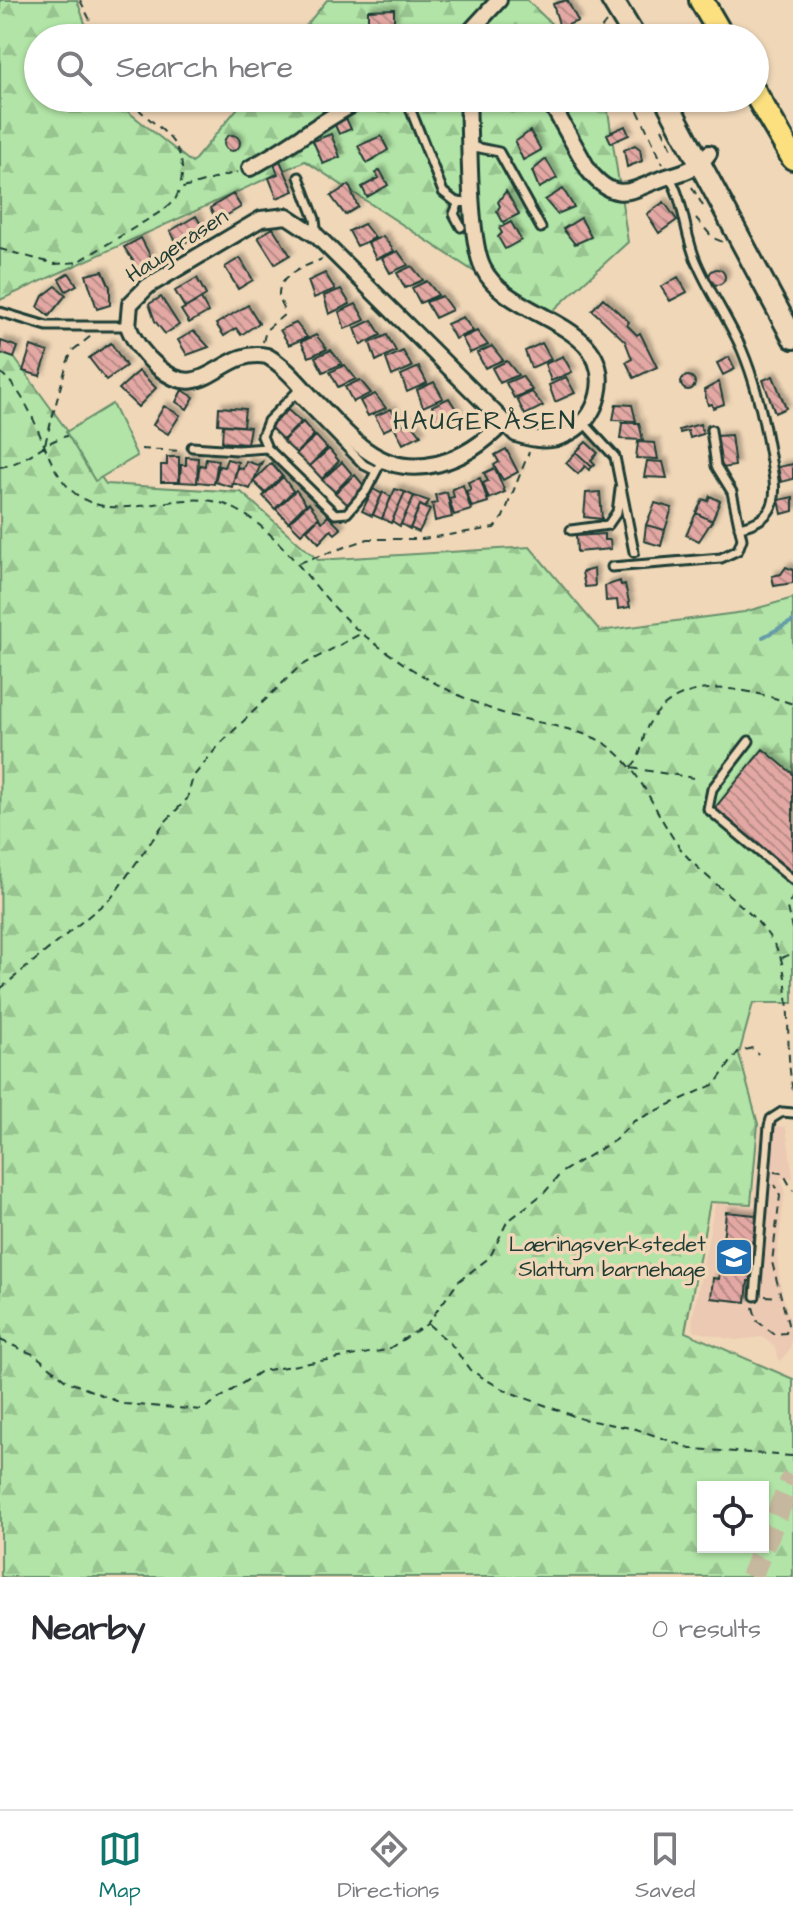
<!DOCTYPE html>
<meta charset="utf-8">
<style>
:root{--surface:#fff;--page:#f2f2f3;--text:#2b2b33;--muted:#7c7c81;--line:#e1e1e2;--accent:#0f766e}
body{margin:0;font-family:"Architects Daughter",sans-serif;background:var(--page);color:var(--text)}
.controls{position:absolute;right:24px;bottom:24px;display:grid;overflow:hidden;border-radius:0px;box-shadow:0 2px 6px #0004}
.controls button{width:72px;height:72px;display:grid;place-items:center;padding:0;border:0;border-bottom:2px solid var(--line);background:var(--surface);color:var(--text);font:40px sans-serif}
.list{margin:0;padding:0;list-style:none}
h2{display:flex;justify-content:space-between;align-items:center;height:104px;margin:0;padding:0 32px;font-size:34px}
h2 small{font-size:26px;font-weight:400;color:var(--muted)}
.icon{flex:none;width:44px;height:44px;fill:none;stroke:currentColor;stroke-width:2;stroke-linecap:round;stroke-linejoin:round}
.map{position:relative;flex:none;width:793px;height:1577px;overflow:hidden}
.search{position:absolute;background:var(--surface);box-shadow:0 2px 6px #0004;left:24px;right:24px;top:24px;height:88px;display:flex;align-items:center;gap:20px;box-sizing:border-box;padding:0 28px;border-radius:44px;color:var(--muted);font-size:30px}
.sheet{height:232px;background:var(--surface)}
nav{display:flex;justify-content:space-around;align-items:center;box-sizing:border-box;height:112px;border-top:2px solid var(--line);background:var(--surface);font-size:22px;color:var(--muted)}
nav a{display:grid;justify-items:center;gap:4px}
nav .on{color:var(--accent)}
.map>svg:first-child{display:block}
</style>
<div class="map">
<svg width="793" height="1577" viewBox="0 0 793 1577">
<defs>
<pattern id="forest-firs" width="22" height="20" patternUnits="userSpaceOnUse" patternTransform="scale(2)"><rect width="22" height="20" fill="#b1e4a6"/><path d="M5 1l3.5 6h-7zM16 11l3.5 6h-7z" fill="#98c490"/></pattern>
<pattern id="building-back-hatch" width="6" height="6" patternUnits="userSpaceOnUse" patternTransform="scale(2)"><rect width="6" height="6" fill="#e3a8a3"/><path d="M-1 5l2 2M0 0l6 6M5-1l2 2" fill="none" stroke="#b78a86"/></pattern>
<filter id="shadow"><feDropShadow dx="4" dy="-4" stdDeviation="2" flood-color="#0004"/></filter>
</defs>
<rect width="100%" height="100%" fill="#f0d7b8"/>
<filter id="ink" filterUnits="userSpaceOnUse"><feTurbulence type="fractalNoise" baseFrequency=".0125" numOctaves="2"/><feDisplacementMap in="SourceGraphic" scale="16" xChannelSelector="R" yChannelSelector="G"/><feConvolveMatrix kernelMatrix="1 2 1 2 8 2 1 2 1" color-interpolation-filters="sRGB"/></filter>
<g filter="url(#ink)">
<path fill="#ecc9b2" d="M761,1126L786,1127L793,1178H780L785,1190L777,1257L781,1290L793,1331L790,1349L780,1361L774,1346L762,1337L735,1340L694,1331L692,1321L715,1204L754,1206Z"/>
<path fill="url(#forest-firs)" stroke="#68906d" stroke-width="2" fill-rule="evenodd" d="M0,0H77L90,38H38V98H111L192,163L246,98H606L628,242L545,318L305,161L0,300Z
M327,0H527L566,38H296Z
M0,352L13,356L106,484L241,492L318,560L530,547L600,631L744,612L793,598V1003H753L739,1054L758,1124L751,1204L710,1202L685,1332L793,1379V1577H1ZM703,1487H763V1547H703Z"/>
<path fill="#b1e4a6" stroke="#68906d" stroke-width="2" d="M112,404L137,456L95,481L66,432Z"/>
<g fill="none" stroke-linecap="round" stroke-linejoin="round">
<path stroke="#669ca9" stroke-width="4" d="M763,637L793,621"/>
</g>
<path fill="url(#building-back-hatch)" stroke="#1f3d34" stroke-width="2" filter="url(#shadow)" d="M567,0L578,21L560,28L553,4Z
M394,9V24H388V38H375L374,24L368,25V10Z
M345,116L351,129L339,134L333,121Z
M625,126L629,135L611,143L607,134Z
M530,131L541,150L523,160L515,142Z
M331,134L340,157L323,164L313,141Z
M224 143a8 8 0 1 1 16 0a8 8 0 1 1-16 0Z
M381,136L388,150L367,163L358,146Z
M635,145L640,149L642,161L627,167L624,150Z
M546,159L557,178L539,188L532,171Z
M280,161L294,191L277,198L269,178L278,174L274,164Z
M380,170L388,185L367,197L362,187L379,178L376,173Z
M349,185L358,207L345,215L331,196Z
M563,189L574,207L557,214L545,200Z
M506,191L519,214L503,222L497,211L500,206L498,202Z
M233,194L241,207L217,221L210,208Z
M664,202L677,220L659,233L647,214Z
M196,216L205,231L179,246L170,231Z
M581,218L591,237L575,244L563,229Z
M511,222L521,240L505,249L498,237L502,233L499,228Z
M364,224L375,238L357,246L349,231Z
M273,228L290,255L275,264L258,237Z
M383,236L394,251L376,259L368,243Z
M141,238L154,263L140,271L124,247Z
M398,251L408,265L390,273L382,258Z
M240,258L253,280L238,289L225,267Z
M412,266L423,280L405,288L397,273Z
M709 277a8 8 0 1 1 16 0a8 8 0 1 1-16 0Z
M103,271L110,287V305L97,309L86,275Z
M69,273L77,285L66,291L59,279Z
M325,273L335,289L314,298L308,281Z
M678,277L687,292L670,301L661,287Z
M197,278L206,295L185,308L175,291Z
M427,281L438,295L420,303L412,288Z
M56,286L66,295L49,316L38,307L43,296Z
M341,289L350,304L329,314L324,296Z
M442,296L452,310L435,318L426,302Z
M161,297L179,325L165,334L155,321L149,304Z
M603,298L629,322L627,325L637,335L640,333L657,367L634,378L626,362L632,359L625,341L592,310Z
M201,299L208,312L189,323L181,310Z
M356,304L365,320L345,329L339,312Z
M248,305L259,323L241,335L236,328L224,336L216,324Z
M463,317L473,331L455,339L447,324Z
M372,320L381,335L361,345L355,328Z
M296,323L307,337L289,345L280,330Z
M194,331L209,347L187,355L178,340Z
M477,331L488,345L470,353L462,338Z
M316,335L327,349L309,357L301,342Z
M387,335L396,351L376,361L370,343Z
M1,341L18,347L14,358L0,353Z
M111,343L126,366L106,380L89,358Z
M542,343L551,359L531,368L525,351Z
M31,346L48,352L40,376L23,371Z
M492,346L503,360L485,368L477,353Z
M331,350L342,364L323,372L315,357Z
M403,351L412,367L392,376L386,359Z
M563,356L572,372L551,381L545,364Z
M729,357L735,369L723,375L717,363Z
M507,361L518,375L500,383L492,368Z
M345,365L356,379L338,387L330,372Z
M419,367L427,383L407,392L401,375Z
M139,371L156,388L138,407L119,389Z
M681 383a7 7 0 1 1 14 0a7 7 0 1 1-14 0Z
M522,376L532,390L514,398L506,383Z
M773,376L786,408L775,413L763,380Z
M566,377L575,393L555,402L549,385Z
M360,380L371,393L353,402L345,387Z
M434,382L443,398L423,407L417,390Z
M719,382L724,404L713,408L712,404L708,405L704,390Z
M182,390L194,397L187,409L176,402Z
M532,392L543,406L525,415L517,399Z
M375,394L386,408L368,416L360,401Z
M449,398L459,414L437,424L432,406Z
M616,404L632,405L636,421L613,420Z
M164,406L180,415L168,434L153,425Z
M219,407L245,409L243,426L218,424Z
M391,409L401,423L383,431L375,416Z
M288,410L301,422L283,440L270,427Z
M410,421L421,435L403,444L395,428Z
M303,422L314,435L296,453L283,441Z
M622,423H639L643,440L620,439Z
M700,424L703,434L690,438L688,431L680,433L679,430Z
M223,425L250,427L247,444L222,442Z
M731,435L735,466L722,468L716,436Z
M316,436L327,448L309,466L296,454Z
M586,442L598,453L591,460L595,464L592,467L576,452Z
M638,442L655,443L658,459L636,458Z
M329,449L339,461L322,479L310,466Z
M506,449L518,472L503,480L494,465L499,462L495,455Z
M576,452L592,467L589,470L585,466L578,474L566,463Z
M167,457H179V482H161V465H167Z
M186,457L198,458L197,483L180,482L181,465H186Z
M206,458L218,460L214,484L197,482L200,465L205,466Z
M227,459L238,462L232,487L215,482L219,466L224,467Z
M246,461L257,465L262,462L250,489L233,483L238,467L243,469Z
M647,461L663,462L667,478L644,477Z
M342,462L352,474L335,492L322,480Z
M271,463L282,476L265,493L253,481Z
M793,464V479L781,482L778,467Z
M495,468L505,492L489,499L483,483L488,481L484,473Z
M355,475L365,487L348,505L335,493Z
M283,477L293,491L275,509L263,496Z
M480,478L488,502L472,507L466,491L471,490L468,482Z
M463,485L471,510L454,515L449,498L454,497L452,489Z
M373,489L382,494L372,516L362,511Z
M395,489L405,492L391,523L382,518Z
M296,490L306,504L288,522L276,509Z
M383,492L391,497L382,519L373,515Z
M405,492L414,496L400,526L392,521Z
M447,492L452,517L435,521L432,504L437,503L435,495Z
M600,492L602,519L584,517L586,493Z
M414,496L429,501L425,508L420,505L410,529L401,524Z
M710,496L720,501L712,521L696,513L703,499L708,501Z
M793,497V511L782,514L779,500Z
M309,503L319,517L301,534L289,522Z
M655,503L672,508L665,530L646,525Z
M420,505L430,510L419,532L410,528Z
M696,513L712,521L699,541L686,535Z
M328,516L341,529L335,534L331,530L319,543L307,530L319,518L322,522Z
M646,525L665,530L661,546L644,541Z
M604,534V540H610L611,549L577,552L576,536Z
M786,567L793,570V583L774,586L772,576L781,574Z
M594,569L595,586L585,587L582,572Z
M620,581L621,585L625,584L630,607L618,609L617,600L606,601L605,586Z
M763,749L793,774V873L714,809Z
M726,1212L755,1215L757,1222L752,1243H756L752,1281H748L746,1302L711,1298L713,1278L719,1279Z"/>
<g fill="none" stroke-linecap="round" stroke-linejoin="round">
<path stroke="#c6b89e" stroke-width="22" stroke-dasharray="22 11" stroke-linecap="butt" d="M751,1577L793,1476"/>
<g stroke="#1f3d34" stroke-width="13">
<path id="service" d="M406,98L443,192L456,202L471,203
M470,146L499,152L541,228
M669,176C685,202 684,235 697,263C710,293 729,320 742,350C756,383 763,415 769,450C775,486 786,518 739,527
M299,177L315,219L317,236
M459,202L454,214L461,227
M0,312L47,326H128
M302,387L268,421L262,436L267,448L335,514L347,513L366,491L382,460
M295,394L364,465L376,471
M584,423L615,457L634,552
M192,447L237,450L267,448
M571,530L608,525L617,512L620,489
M612,567L721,558L738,550L742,539L732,492L716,466L711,430
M749,741L712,789L708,809L793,880
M755,1296L769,1126L771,1119L782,1112L793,1113"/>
</g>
<g stroke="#1f3d34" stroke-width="20">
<path id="minor" d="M464,38L499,0
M468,98C470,136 468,238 483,268C508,320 615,321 598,395C594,411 584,425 569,433C551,443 535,440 516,434L317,236L287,216L261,219L148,286L130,304L128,326C134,342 145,356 158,367C204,407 222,346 267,356C285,366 299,384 312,398C330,415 346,436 366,450C413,484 467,461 503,423
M548,98L589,171C619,209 637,185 670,176C685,172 700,167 709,153
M250,168C290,147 324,118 365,98"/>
</g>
<g stroke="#1f3d34" stroke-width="26">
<path id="secondary" d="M612,0L635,38
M665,98L793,338"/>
</g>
<g stroke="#1f3d34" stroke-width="28">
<path id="trunk" d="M701,0L723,38
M755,93L793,158"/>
</g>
<path stroke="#1f3d34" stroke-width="2" stroke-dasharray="8 6" stroke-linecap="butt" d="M80,0L99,38
M606,22L602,27L608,38
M128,98C156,131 191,138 180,188
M632,98L663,164
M662,128L674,153
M692,187L703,206
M696,218L713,238L723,242
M0,249L55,264L78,262L162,211L175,200L180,189L237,172
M263,342L266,330L285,314C284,307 280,301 279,295C278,274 307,266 322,259
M0,372C44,409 40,471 80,497C123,525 183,485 229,506C275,527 302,573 336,609C354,629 375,644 397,659C428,681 463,699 499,712C529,722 562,725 592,737C639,755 654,817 684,853C714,889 764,913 781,959C793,1002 784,1047 793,1091
M45,444L67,363L72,351L91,336
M141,449L183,451
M0,467C27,463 42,442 67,436
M299,563L368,539H422L494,528L503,517L529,452
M631,767C645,754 640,737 650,722C682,673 746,688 793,704
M631,768L694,778
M793,896L787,908L793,933
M782,958L793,953
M0,989L112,897L165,822L187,799L193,777L219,745L299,667L360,634
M774,1172L783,1173L793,1191
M765,1296L779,1297
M753,1307L757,1321L774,1334L786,1333L788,1324L772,1262L780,1196L775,1185
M428,1324L451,1344L470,1370L504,1390L582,1419L636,1429L693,1449L793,1456
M0,1340L35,1355L67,1381L124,1404L202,1410L261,1371L387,1350L427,1324L459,1281L490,1257L507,1222L545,1192L562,1172L615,1140L634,1121L715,1084L738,1052L753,1048L758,1054"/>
<use href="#service" stroke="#f0d7b8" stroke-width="7"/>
<use href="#minor" stroke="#f0d7b8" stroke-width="14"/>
<use href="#secondary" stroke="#f0d7b8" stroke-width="20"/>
<use href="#trunk" stroke="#fce080" stroke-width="22"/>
</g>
</g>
<defs>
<g id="school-square" transform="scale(2)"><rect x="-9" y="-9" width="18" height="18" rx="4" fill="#1f6fb2" stroke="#f0d7b8"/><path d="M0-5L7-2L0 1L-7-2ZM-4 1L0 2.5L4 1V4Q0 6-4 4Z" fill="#fff"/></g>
</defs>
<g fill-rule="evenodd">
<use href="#school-square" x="734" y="1257"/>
</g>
<g text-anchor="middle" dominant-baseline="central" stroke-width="7" stroke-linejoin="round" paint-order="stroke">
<g font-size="22" fill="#1f3d34" stroke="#f0d7b8">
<text transform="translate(177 246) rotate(-33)">Haugeråsen</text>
</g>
<g font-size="22" fill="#1f3d34" stroke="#f0d7b8" text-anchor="end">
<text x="706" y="1244">Læringsverkstedet<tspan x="706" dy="25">Slattum barnehage</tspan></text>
</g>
<g font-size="26" letter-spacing="2" fill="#1f3d34" stroke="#f0d7b8">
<text x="485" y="421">HAUGERÅSEN</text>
</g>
</g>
</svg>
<div class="controls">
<button><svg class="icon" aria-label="locate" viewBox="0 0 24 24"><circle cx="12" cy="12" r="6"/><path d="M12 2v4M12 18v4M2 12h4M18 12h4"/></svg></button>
</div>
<div class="search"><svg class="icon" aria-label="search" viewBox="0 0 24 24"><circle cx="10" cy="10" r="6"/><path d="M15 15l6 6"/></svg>Search here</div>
</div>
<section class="sheet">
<h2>Nearby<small>0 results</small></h2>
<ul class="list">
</ul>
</section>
<nav>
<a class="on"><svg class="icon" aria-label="map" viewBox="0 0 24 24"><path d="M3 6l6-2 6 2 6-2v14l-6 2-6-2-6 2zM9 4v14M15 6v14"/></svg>Map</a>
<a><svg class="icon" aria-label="directions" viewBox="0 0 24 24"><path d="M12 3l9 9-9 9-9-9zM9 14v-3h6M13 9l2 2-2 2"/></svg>Directions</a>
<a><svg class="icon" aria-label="saved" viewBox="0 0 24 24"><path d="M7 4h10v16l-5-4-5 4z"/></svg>Saved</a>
</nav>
